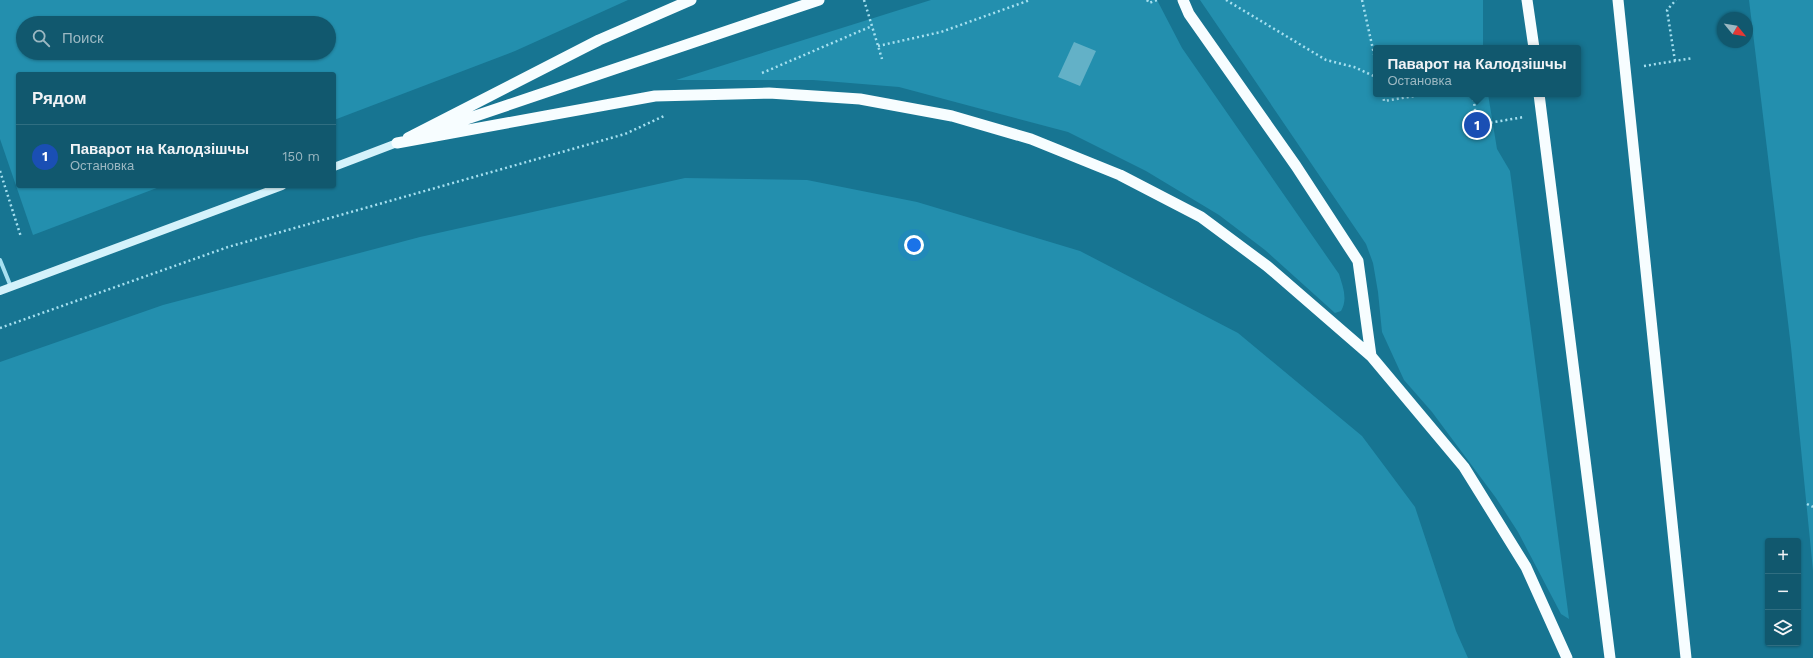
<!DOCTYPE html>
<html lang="ru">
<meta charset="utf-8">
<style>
:root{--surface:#11586e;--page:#1a5e73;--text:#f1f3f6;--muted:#9cb8c2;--line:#306e81;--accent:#ffa065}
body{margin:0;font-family:"Work Sans",sans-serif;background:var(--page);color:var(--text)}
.controls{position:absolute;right:12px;bottom:12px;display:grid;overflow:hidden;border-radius:4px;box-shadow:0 1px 3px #0004}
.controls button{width:36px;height:36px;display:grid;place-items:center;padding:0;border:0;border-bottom:1px solid var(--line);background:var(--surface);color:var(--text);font:20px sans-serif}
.compass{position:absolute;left:1717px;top:12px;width:36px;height:36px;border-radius:50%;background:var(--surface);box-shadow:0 1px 3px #0004;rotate:120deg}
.you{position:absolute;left:914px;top:245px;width:14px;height:14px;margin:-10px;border:3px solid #fff;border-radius:50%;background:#1a73e8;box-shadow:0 0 0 6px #1a73e833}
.badge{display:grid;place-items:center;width:26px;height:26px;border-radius:50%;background:var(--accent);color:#fff;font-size:13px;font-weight:700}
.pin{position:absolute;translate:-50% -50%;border:2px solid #fff;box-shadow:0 1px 4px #0006}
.popup{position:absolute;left:1373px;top:45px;width:208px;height:52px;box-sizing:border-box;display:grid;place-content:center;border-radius:4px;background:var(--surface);filter:drop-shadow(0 1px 3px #0005);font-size:13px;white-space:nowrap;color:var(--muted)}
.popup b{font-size:15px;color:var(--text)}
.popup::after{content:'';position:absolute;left:50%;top:100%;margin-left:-8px;border:8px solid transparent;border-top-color:var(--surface)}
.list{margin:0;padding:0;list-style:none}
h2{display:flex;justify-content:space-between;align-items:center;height:52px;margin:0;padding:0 16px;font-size:17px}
h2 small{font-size:13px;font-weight:400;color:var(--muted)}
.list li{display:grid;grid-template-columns:26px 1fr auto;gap:12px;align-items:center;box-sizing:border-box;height:64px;padding:0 16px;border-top:1px solid var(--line)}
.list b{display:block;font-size:15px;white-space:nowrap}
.list p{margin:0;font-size:13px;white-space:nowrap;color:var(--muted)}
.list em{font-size:13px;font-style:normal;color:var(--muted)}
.icon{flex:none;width:22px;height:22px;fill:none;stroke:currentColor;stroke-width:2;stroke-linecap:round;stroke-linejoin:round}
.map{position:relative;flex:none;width:1813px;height:658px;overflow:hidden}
.search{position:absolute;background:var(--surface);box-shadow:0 1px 3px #0004;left:16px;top:16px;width:320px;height:44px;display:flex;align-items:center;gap:10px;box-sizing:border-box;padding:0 14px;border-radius:22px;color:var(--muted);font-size:15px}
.panel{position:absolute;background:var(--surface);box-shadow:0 1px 3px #0004;left:16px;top:72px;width:320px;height:116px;border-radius:4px}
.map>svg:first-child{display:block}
</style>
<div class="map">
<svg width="1813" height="658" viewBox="0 0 1813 658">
<rect width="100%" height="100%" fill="#177592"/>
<path fill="#238fae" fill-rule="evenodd" d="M0,0H628L515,51L334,120V74H18V186H162L33,235L0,139ZM23,23H329V53H23Z
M931,0H1157L1182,48L1339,274C1343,287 1348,299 1341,311L1335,313L1265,250L1219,215L1146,171L1068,132L899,87L813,80H676Z
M1200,0H1483V48H1376V94H1488L1497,149L1510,171L1569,619L1561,614L1518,532L1496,498L1432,412L1404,380L1382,332L1378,292L1373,263L1366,244Z
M1749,0H1813V571L1791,347Z
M685,178L807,180L917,202L1080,251L1238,333L1362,436L1415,507L1456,631L1468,658H0V362L163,305L420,237Z"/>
<path fill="#63b1c7" d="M1074,42L1096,51L1080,86L1058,77Z"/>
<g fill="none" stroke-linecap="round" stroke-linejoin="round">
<path stroke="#a6e0f0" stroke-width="2.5" stroke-dasharray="2 3" stroke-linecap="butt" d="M864,0L882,59
M1147,0L1149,3L1157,0
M1226,0L1326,60L1354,67L1376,77
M1362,0L1376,63
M878,46L941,32L1030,0
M1675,61L1667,10L1676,0
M1644,66L1693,58
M762,73L872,26
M1383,94L1384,101L1427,94
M1473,94L1477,125L1524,117
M0,171L21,237
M0,328L228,247L625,134L664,116
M1807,504L1813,507"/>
<path stroke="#a6e0f0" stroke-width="4" d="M0,260L11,287"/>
<path stroke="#d4f2fb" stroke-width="8" d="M334,167L397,143
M0,291L282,186"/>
<path stroke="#f7fdff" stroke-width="11" d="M1183,0L1189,14L1296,166L1358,261L1371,356
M1527,0L1534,48
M1618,0L1686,658
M1539,94L1610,658
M431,131L819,0
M408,138L599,40L691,0
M397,143L655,96L769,93L860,99L952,116L1031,139L1120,175L1201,217L1267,266L1371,356L1464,467L1526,567L1567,658"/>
</g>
</svg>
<div class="controls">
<button>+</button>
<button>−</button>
<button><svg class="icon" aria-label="layers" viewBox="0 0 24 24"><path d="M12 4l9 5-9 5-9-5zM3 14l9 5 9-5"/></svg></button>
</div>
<svg class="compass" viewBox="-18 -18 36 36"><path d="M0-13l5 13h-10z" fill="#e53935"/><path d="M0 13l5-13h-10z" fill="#9cb8c2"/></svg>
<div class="you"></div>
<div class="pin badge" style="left:1477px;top:125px;background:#1a4fb4">1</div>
<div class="popup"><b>Паварот на Калодзішчы</b>Остановка</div>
<div class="search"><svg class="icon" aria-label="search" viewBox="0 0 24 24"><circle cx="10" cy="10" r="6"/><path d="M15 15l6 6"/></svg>Поиск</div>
<section class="panel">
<h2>Рядом<small></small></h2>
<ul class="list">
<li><span class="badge" style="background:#1a4fb4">1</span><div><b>Паварот на Калодзішчы</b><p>Остановка</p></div><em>150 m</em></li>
</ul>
</section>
</div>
